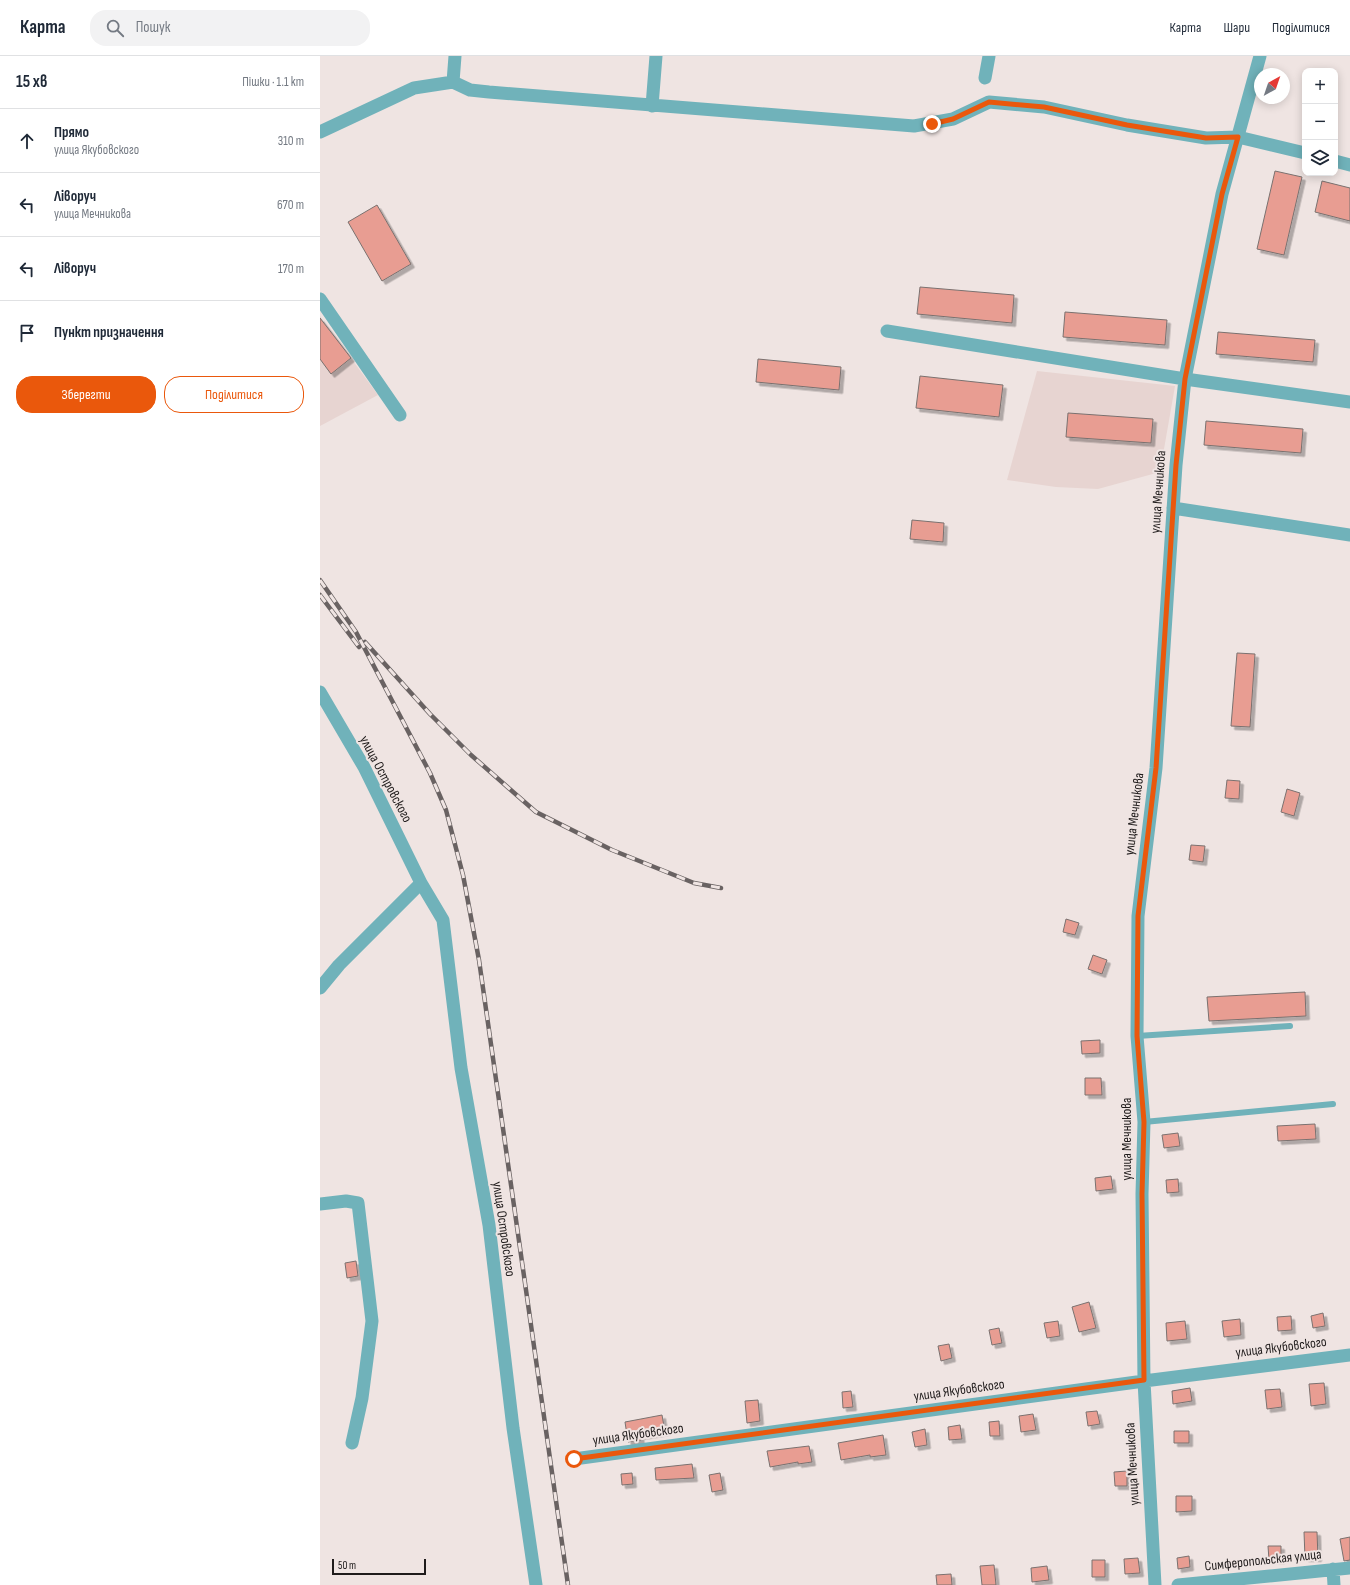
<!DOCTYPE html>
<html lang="uk">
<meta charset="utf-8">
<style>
:root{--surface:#fff;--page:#f2f2f3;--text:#1f2937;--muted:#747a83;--line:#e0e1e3;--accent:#ea580c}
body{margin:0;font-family:"Sofia Sans Condensed",sans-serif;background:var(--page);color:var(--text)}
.controls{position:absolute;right:12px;top:12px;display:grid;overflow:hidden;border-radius:8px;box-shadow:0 2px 10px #0003}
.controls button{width:36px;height:36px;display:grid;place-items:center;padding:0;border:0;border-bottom:1px solid var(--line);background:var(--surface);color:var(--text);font:20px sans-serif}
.compass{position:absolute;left:934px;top:12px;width:36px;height:36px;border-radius:50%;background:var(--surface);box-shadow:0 2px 10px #0003;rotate:40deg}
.scale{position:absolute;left:12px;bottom:10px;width:94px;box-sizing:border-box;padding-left:4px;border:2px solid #1f1b1b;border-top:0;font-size:11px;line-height:14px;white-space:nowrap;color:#1f1b1b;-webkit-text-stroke:3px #efe4e2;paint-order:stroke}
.stop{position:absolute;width:12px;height:12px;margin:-9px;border:3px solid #ea580c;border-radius:50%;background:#fff}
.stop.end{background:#ea580c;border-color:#fff;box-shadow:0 1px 4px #0008}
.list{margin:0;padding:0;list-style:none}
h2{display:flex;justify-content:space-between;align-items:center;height:52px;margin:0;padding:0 16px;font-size:17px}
h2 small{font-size:13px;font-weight:400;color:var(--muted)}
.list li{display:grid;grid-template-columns:26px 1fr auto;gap:12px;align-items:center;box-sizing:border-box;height:64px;padding:0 16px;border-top:1px solid var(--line)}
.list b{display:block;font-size:15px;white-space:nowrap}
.list p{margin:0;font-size:13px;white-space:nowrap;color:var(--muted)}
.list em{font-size:13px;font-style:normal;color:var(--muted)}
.actions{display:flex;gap:8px;padding:12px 16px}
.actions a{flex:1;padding:9px 0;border:1px solid var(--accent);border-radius:16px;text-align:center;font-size:14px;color:var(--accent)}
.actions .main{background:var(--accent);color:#fff}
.icon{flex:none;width:22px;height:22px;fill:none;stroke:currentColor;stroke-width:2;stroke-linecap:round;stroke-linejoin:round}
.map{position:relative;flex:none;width:1030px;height:1529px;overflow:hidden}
header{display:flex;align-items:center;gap:24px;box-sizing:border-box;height:56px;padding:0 20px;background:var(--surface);border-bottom:1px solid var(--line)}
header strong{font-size:19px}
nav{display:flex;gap:22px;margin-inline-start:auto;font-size:14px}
.search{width:280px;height:36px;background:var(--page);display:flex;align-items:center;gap:10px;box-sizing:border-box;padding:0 14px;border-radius:16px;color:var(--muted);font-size:15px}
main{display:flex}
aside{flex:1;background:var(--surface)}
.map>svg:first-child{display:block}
</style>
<header>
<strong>Карта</strong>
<div class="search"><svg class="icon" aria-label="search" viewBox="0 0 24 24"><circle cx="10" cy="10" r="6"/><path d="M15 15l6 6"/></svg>Пошук</div>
<nav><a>Карта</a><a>Шари</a><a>Поділитися</a></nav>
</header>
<main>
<aside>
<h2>15 хв<small>Пішки · 1.1 km</small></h2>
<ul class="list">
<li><svg class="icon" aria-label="ahead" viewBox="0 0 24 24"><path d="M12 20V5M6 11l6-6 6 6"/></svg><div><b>Прямо</b><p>улица Якубовского</p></div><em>310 m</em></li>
<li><svg class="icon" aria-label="left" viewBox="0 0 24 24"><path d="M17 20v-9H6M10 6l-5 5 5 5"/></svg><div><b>Ліворуч</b><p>улица Мечникова</p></div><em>670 m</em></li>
<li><svg class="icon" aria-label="left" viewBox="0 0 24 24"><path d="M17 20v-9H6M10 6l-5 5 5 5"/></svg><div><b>Ліворуч</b></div><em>170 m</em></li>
<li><svg class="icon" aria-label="arrive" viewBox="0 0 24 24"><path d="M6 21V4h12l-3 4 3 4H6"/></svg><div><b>Пункт призначення</b></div></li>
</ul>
<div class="actions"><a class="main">Зберегти</a><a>Поділитися</a></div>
</aside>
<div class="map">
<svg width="1030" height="1529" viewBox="0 0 1030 1529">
<defs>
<filter id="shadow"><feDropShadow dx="3.5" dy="3.5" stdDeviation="0" flood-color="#0004"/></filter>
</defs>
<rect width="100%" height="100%" fill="#efe4e2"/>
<path fill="#e7d4d1" d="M0,260L58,339L0,370Z
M717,315L855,330L840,416L778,433L736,431L687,424Z"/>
<path fill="#e89d92" stroke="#7a716f" filter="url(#shadow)" d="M955,115L982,121L964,199L937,193Z
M1002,125L1030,132V165L995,156Z
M57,149L91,208L62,225L28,166Z
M600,231L694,239L692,267L597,258Z
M745,256L847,264L845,289L743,281Z
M0,262L31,302L11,318L0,303Z
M898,276L995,284L993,306L896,298Z
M438,303L521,311L519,334L436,326Z
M600,320L683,329L679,361L596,352Z
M748,357L833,363L831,387L746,381Z
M886,365L983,373L981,397L884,389Z
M592,464L624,467L623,486L590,483Z
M917,597L935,598L930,671L911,670Z
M907,724L920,725L919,743L905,742Z
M967,733L980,737L974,760L961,756Z
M871,789L885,790L883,806L869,804Z
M746,863L759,867L755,879L743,876Z
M773,899L787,904L782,918L768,913Z
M985,936L986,960L889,965L887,941Z
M780,984V997L762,998L761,985Z
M765,1022H781L782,1039H765Z
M995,1068L996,1083L958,1085L957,1070Z
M858,1077L860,1090L844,1092L842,1079Z
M791,1120L793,1133L776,1135L775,1122Z
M858,1123L859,1136L847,1137L846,1124Z
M36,1205L38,1220L27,1222L25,1207Z
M769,1246L776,1272L759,1276L752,1251Z
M1003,1257L1005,1270L993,1272L991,1260Z
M971,1260L972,1274L958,1275L957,1261Z
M920,1263L921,1279L904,1281L902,1265Z
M738,1265L740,1280L727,1282L724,1267Z
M865,1265L867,1283L847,1285L846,1267Z
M679,1272L682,1287L672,1289L669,1274Z
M629,1288L632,1302L621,1305L618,1290Z
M1004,1327L1006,1348L991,1350L989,1328Z
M870,1332L872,1345L853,1348L852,1335Z
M960,1333L962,1351L947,1353L945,1334Z
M531,1335L533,1351L523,1352L522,1336Z
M438,1344L440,1365L427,1367L425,1345Z
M777,1355L780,1368L768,1370L766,1356Z
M713,1358L716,1374L701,1376L699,1360Z
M342,1359L345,1376L320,1380L321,1384L308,1386L305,1366Z
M679,1365L680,1380H670L669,1366Z
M640,1369L642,1383L629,1384L628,1371Z
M605,1373L607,1389L595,1391L592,1376Z
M854,1375H869V1387H854Z
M563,1379L566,1399L550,1401V1399L521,1404L518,1387Z
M489,1390L492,1406L478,1408V1406L450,1411L447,1395Z
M372,1408L374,1422L336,1424L335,1412Z
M807,1415V1430H795L794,1416Z
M312,1417L313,1428L302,1429L301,1418Z
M400,1417L403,1434L392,1436L389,1419Z
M856,1440H872V1455L856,1456Z
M984,1476H997L998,1502H985Z
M1030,1481V1504L1024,1505L1020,1483Z
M948,1490H961V1504H949Z
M869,1500L870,1511L858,1513L857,1502Z
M818,1502L820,1517L805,1518L804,1503Z
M772,1504H785V1521H772Z
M674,1509L676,1529H662L660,1510Z
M727,1510L729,1524L712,1526L711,1512Z
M631,1518L632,1529H617L616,1519Z"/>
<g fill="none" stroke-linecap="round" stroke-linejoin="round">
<path stroke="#70b2ba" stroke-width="6" d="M817,980L970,970
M824,1066L1013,1048"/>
<path stroke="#70b2ba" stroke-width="13" d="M665,22L669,0
M133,26L135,0
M332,50L336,0
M0,76L94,32L133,26L150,34L169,36L594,70L633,63L669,46L724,51L807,69L886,82L918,81L985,97
M1015,105L1030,109
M0,243L80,359
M567,275L865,323L1030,346
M853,452L1030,479
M0,636L44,711L101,827L123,864L141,1012L169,1169L193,1372L216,1529
M0,932L19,909L101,827
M0,1148L26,1145L38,1147L52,1265L42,1342L32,1387
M254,1403L824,1325L1030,1299
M1013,1513L1014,1529
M835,1529L824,1325L822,1138L824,1066L817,980L818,860L836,712L856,409L865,323L902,138L940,0
M858,1529L1030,1512"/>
<g stroke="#696262" stroke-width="4.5">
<path id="rail" d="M0,524L36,576L110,717L126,754L143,819L159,904L248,1529
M0,539L39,591
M45,586L110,658L151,699L216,756L292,794L374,827L401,832"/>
</g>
<use href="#rail" stroke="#efe4e2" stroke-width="3" stroke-dasharray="9" stroke-linecap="butt"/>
</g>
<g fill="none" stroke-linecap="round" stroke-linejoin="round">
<path stroke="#ea580c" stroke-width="5" d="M254,1403L824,1324L822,1138L824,1066L817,980L818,860L836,712L856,409L865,323L902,138L918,81L886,82L807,69L724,51L669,46L633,63L612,68"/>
</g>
<g text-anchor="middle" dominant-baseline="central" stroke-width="4" stroke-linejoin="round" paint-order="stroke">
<g font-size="14" fill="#1f1b1b" stroke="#efe4e2">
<text transform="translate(838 436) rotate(-86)">улица Мечникова</text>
<text transform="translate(66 723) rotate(62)">улица Островского</text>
<text transform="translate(814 758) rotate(-83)">улица Мечникова</text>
<text transform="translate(806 1083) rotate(-90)">улица Мечникова</text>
<text transform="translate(184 1173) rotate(82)">улица Островского</text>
<text transform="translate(961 1291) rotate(-7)">улица Якубовского</text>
<text transform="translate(639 1334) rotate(-8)">улица Якубовского</text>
<text transform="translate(318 1378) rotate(-8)">улица Якубовского</text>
<text transform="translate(812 1408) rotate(-93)">улица Мечникова</text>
<text transform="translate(943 1504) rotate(-6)">Симферопольская улица</text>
</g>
</g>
</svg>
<div class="controls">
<button>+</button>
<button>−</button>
<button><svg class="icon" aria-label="layers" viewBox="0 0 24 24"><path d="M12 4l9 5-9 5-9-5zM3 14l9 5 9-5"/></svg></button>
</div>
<svg class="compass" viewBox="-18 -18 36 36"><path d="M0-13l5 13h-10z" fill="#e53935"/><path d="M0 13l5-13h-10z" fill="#747a83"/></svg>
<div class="scale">50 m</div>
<div class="stop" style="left:254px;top:1403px"></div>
<div class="stop end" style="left:612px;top:68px"></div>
</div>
</main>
